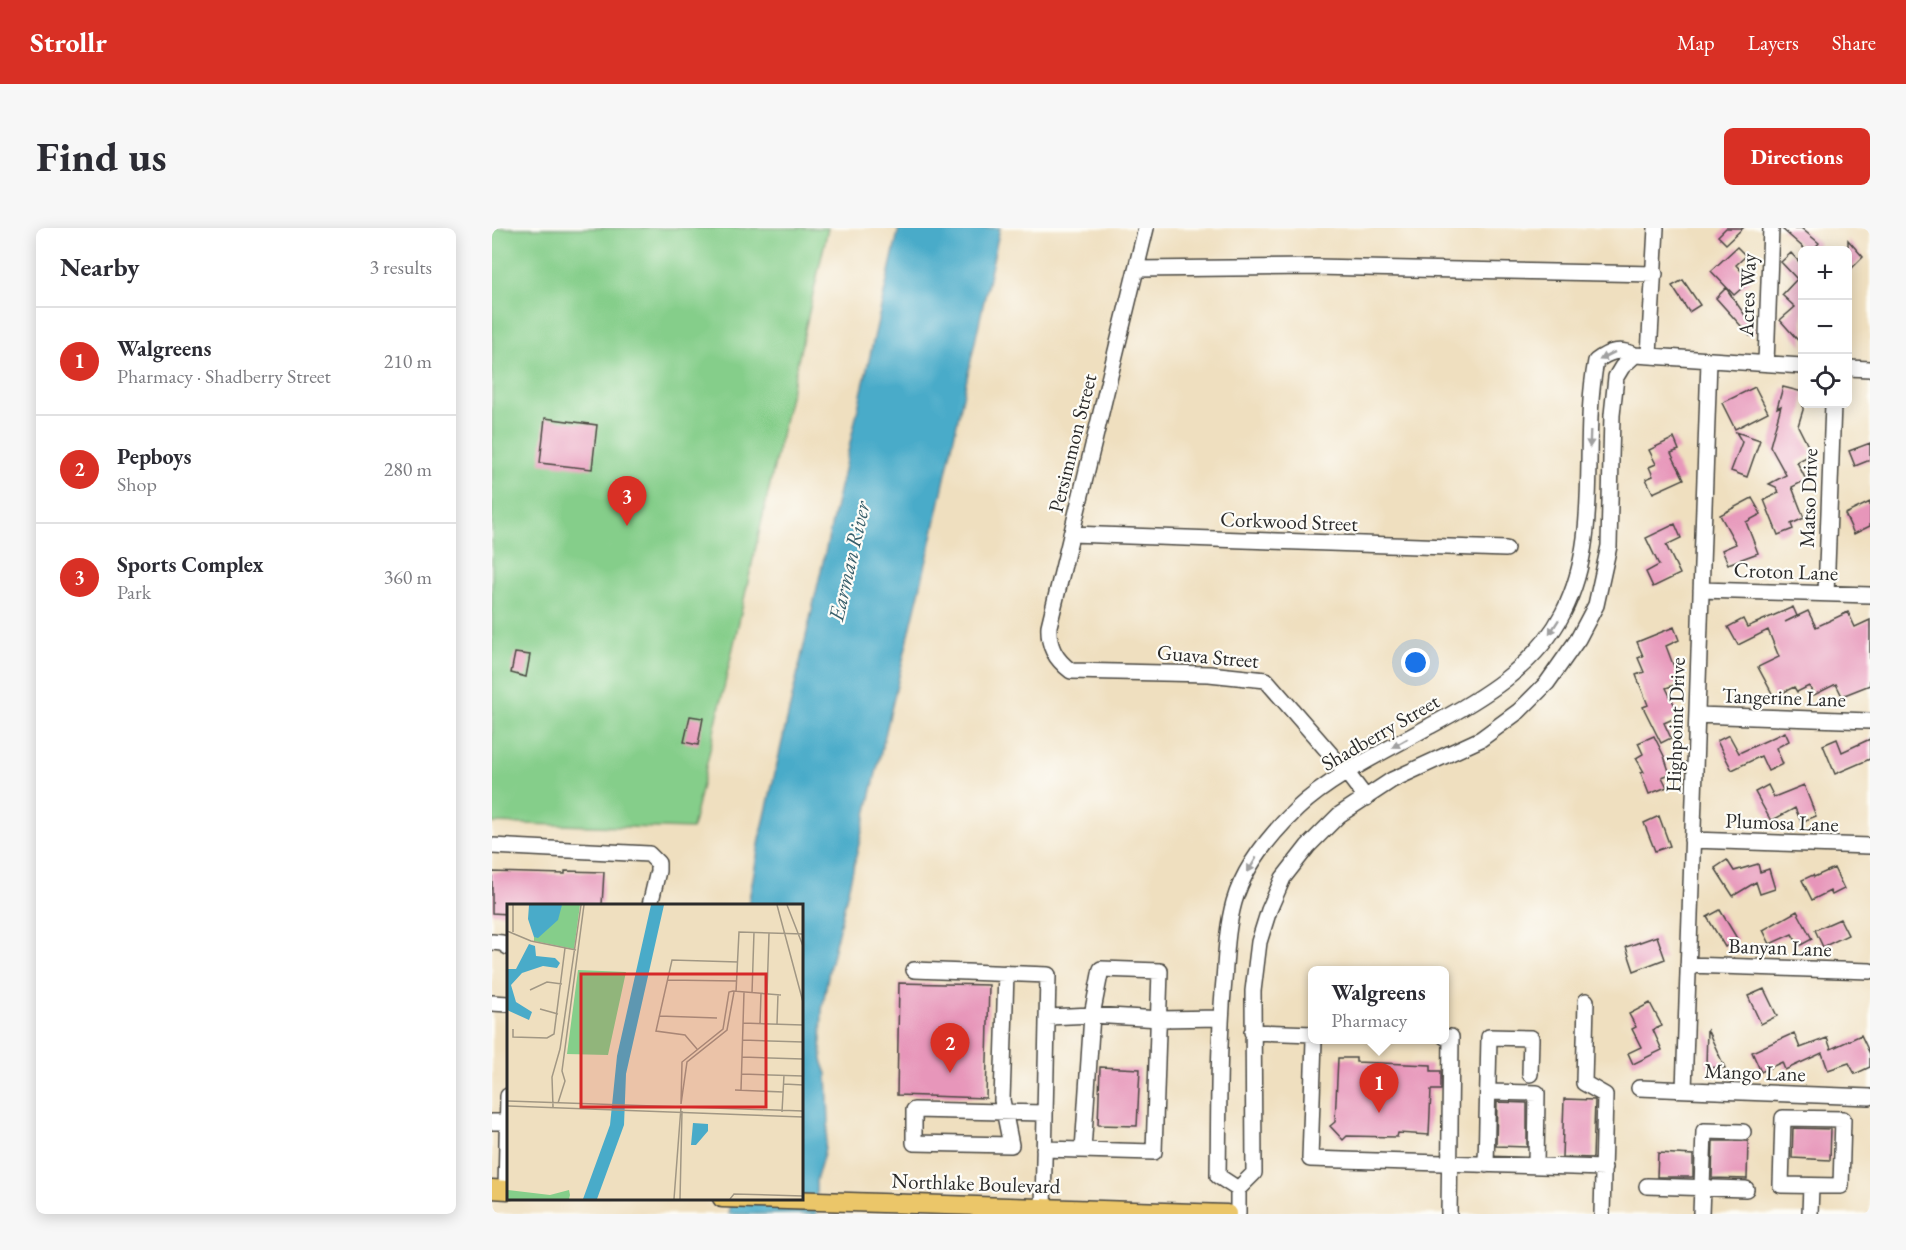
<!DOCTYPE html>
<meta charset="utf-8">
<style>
:root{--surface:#fff;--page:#f7f7f7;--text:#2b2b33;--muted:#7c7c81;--line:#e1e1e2;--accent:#d93025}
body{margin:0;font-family:"EB Garamond",serif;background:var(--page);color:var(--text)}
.controls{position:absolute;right:18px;top:18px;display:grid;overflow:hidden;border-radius:9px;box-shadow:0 3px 15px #0003}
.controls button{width:54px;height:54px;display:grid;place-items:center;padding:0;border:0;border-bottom:2px solid var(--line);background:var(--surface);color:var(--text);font:30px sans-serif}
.you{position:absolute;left:924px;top:435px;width:21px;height:21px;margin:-15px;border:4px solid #fff;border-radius:50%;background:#1a73e8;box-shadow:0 0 0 9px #1a73e833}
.badge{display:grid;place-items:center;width:39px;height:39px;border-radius:50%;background:var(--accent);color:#fff;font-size:20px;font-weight:700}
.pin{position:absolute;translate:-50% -50px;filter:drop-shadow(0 2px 3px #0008)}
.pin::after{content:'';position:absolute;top:32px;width:21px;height:18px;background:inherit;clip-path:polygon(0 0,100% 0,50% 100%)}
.popup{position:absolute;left:816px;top:738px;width:141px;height:78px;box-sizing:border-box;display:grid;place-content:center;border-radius:9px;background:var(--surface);filter:drop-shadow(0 2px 4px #0005);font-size:20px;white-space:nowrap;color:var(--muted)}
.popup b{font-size:22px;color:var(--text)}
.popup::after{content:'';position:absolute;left:50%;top:100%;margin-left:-12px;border:12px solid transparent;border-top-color:var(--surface)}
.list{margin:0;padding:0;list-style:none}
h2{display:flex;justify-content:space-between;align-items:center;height:78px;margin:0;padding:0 24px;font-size:26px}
h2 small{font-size:20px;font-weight:400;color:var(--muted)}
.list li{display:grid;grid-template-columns:39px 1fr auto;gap:18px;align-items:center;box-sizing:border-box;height:108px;padding:0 24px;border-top:2px solid var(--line)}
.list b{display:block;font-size:22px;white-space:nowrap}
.list p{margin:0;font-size:20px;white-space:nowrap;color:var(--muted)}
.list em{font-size:20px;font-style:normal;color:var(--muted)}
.icon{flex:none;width:33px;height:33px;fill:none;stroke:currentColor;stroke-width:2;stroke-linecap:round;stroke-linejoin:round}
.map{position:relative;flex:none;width:1378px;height:986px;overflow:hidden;border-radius:9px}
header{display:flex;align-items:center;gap:36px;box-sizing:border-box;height:84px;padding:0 30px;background:var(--accent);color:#fff}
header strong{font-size:28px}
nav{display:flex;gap:33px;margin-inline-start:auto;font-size:21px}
.intro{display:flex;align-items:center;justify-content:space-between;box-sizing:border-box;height:144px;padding:0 36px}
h1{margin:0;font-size:42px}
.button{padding:15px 27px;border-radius:9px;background:var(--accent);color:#fff;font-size:21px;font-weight:700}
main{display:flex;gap:36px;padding:0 36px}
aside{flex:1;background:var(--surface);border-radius:9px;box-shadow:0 3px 15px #0003}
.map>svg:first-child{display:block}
</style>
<header>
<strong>Strollr</strong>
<nav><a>Map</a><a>Layers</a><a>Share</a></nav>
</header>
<div class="intro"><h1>Find us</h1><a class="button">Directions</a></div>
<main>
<aside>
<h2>Nearby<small>3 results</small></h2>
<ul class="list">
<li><span class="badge">1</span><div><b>Walgreens</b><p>Pharmacy · Shadberry Street</p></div><em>210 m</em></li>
<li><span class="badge">2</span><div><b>Pepboys</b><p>Shop</p></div><em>280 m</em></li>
<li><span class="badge">3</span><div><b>Sports Complex</b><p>Park</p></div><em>360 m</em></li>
</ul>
</aside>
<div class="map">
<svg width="1378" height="986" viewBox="0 0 1378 986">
<rect width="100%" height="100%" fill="#fdfcf7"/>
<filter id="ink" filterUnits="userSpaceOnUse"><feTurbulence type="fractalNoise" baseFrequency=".0167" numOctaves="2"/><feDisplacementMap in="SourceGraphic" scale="12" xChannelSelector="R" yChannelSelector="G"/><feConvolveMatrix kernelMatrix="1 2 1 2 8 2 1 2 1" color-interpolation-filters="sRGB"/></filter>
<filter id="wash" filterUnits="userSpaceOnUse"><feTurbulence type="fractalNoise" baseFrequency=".008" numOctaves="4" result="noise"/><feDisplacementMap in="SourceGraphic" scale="24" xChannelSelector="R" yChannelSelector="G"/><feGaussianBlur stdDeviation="1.35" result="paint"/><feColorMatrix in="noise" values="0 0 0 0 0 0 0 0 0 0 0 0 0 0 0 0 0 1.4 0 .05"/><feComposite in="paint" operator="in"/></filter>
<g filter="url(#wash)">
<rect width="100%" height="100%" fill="#efdfbf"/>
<path fill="#85ce8a" stroke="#587c5a" stroke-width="1.5" d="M0,0H336L200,601L0,595Z"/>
<path fill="#49abc9" stroke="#3a6b7a" stroke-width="1.5" d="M407,0H508L437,323L337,742L330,782L329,813L330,832L335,846L337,893L332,925L324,953L325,986H237V970H309V677H256L269,606Z"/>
<g id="blocks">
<path fill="#e796ba" d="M1234,0H1251L1234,16L1226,8Z
M1289,0H1309L1327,15L1321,22H1314Z
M1356,12L1371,29L1356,44Z
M1245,19L1254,28L1244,37L1258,53L1242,67L1219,43Z
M1299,25L1311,38V118L1288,92L1303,79L1290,67L1305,51L1289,34Z
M1191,52L1208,77L1197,84L1180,58Z
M1234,60L1264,103L1258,108L1224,70Z
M1263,159L1276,184L1243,201L1230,175Z
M1291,159L1311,164V182L1306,198L1320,226L1305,234L1314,252L1300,259L1312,290L1299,296L1301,301L1286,307L1272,272L1287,265L1284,259L1277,256L1294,247L1278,218L1289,178L1285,180Z
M53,190L105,197L100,241L48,235Z
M1244,204L1268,212L1255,249L1239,243L1250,214Z
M1182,210L1187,222L1179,225L1192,251L1161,265L1154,251L1161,248L1157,239L1164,236L1157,222Z
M1378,215V232L1363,238L1357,223Z
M1260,270L1269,286L1254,294L1266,325L1236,336L1230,322L1244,316L1228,287Z
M1378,274V298L1362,306L1353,286Z
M1183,296L1189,310L1174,317L1188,346L1161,359L1154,344L1167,337L1154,310Z
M1301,379L1305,388L1293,394L1316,383L1324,399L1356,384L1363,399L1378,392V457L1350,468L1344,456L1322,467L1317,458L1305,464L1302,459L1282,469L1266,439L1287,429L1276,402L1246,417L1236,399L1251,391L1255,399Z
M1182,399L1187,412L1174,418L1188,455L1174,460L1188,488L1172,495L1179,510L1169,515L1151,479L1156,477L1144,447L1152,444L1146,430L1151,428L1145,414Z
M23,425L38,427L34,449L19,445Z
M198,488L211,490L206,517L192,514Z
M1293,504L1297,513L1284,520L1291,536L1276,543L1269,528L1240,542L1225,513L1237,507L1247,525Z
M1162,508L1172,528L1178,546L1170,549L1175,559L1157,566L1149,545L1152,544L1144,530L1151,526L1146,515Z
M1345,511L1350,524L1378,511V531L1343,546L1331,517Z
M1276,557L1282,569L1312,557L1324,588L1309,594L1303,580L1279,593L1263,564Z
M1167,588L1178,618L1163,623L1152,595Z
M1235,632L1242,643L1266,636L1268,644L1277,641L1283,661L1268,666L1264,654L1241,668L1223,640Z
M1342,640L1352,661L1340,667L1338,663L1320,672L1310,652L1321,647L1322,649Z
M73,643L112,644L110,677H16V686L0,685V644L73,646Z
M1228,682L1246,712L1233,719L1215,689Z
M1305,683L1320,711L1307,718L1300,706L1278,716L1271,702Z
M1348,691L1356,707L1331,719L1323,702Z
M1165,708L1173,731L1142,743L1134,719Z
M407,755L497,757L494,870L405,867Z
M1272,761L1285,788L1269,796L1256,768Z
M1158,775L1170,798L1161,802L1170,822L1141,836L1136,825L1149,819L1140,801L1144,799L1137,786Z
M1215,801L1233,840L1214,839Z
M1302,805L1308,820L1335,810L1339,821L1369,807L1378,826V839L1363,846L1357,835L1336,842L1330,825L1293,842L1290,834L1269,844L1260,824Z
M846,830H864V834L939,837V843H949V862H939L937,907L906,905L905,909L855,908L851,912L838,898L843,894Z
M608,839L648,841L645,898L606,897Z
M1072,871L1103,872L1101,930L1070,929Z
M1005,874L1035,875V919L1004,918Z
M1301,900L1339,901L1338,932L1300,930Z
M1221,913H1256L1255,951L1220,950Z
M1166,925L1201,927V949H1165Z"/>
</g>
</g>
<g filter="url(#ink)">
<use href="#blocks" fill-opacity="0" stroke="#484641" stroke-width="1.5"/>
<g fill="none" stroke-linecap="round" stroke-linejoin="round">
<g stroke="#484641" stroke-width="18">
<path id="minor" d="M654,0L557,398C556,418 563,431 579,443L717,446L774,452L855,545L874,570
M644,41L822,39L1163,46
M1143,127L1130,139L1124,149L1120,187L1117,318L1104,377L1086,411L1055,455L1027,483L989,511L900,552L847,587L816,618L791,650L777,682L767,714L761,763L762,945L746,961L726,948C727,883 726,817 732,752C734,726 735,699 742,674C752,639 779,606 805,581C838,549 897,521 938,498C989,471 1044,438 1071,385C1111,307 1088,216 1104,133C1118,123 1127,120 1143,127L1310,138
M1157,127L1164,0
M1274,135L1279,0
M1356,140L1378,141
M579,306L1014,321
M1209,362L1378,367
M1334,366L1341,176
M1205,487L1378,493
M1200,612L1378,618
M0,618L157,626L166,635V643L158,677
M0,714L10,715L16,719
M1196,737L1378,743
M422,742L556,747L551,981
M514,745L510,872L519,917L422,915V882L553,885
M1094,773L1092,855L1113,867L1110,986
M0,775L16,776
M556,789L600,787L668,791L728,790
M760,804L821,806
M953,809H959L957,986
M822,812L818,931L1112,940
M1147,860L1378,869
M1192,862L1217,133
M996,864L1045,865L1044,938
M1291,890L1351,891L1349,958L1289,957Z
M0,894H16
M552,921L662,924L668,743L609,741L600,787L591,922
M994,937L997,809L1039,810L1038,846
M1155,958L1254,961
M14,962L16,868
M746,986V961
M1209,986L1212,903L1251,904
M1318,986L1319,958"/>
</g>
<g stroke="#484641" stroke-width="21">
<path id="major" d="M0,961L16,962
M230,970L735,986"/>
</g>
<use href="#minor" stroke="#fff" stroke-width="15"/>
<use href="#major" stroke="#ebc669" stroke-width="18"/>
</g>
<defs><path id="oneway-solid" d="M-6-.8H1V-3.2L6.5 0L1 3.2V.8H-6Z" transform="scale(1.5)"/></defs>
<g fill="#a0a0a0">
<use href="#oneway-solid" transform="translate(1115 128) rotate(153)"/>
<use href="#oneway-solid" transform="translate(1098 211) rotate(92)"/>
<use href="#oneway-solid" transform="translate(1062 399) rotate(123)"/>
<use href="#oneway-solid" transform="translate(908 515) rotate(151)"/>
<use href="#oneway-solid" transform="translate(760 637) rotate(121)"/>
</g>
</g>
<g text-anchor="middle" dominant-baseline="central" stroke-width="4.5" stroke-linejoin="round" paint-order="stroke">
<g font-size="21" fill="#2b2b2b" stroke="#fdfcf7">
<text transform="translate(1255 67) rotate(-88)">Acres Way</text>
<text transform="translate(580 215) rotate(-76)">Persimmon Street</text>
<text transform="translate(1316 270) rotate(-88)">Matso Drive</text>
<text transform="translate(797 293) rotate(2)">Corkwood Street</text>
<text transform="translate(1294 343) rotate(2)">Croton Lane</text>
<text transform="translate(716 428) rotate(5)">Guava Street</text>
<text transform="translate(1292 469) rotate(2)">Tangerine Lane</text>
<text transform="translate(1183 497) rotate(-88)">Highpoint Drive</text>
<text transform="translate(888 504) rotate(-30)">Shadberry Street</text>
<text transform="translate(1290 594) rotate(2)">Plumosa Lane</text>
<text transform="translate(1288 719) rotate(2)">Banyan Lane</text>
<text transform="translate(1263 844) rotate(2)">Mango Lane</text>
<text transform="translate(484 955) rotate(2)">Northlake Boulevard</text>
</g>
<g font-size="22" font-style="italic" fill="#375e6a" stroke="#fdfcf7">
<text transform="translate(357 333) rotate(-77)">Earman River</text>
</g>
</g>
<g transform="translate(15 676)">
<rect width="296" height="296" fill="#efdfbf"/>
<path d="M55,1H73L67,45L27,37V32ZM71,66L119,68L101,151L60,150ZM0,286L43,291L62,286L63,291L62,295H0Z" fill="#85ce8a"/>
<path d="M22,1H55L51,16L31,34L27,33L21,15ZM144,1H157L119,170L117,221L90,295H76L103,221L110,152ZM22,40L28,42L29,52L48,54L53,59L50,64L36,62L15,69L4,81L9,98L25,108L22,116L0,106V65H9ZM186,219L201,220V227L189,241H184Z" fill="#49abc9"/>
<path fill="none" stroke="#a19784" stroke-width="1.5" d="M6,1V28M270,1L296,98M280,1L296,42M0,27L24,37L69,46M160,76L230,77M23,86L40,78L55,80M227,88L220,126L180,158L174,200L175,158L216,125L222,88L226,87L274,91M229,88L232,28L296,30M245,89L247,28M260,89L262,29M33,105L51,110M152,112L210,114M236,119L296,121M253,120L254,89M270,120L271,90M6,125V133L40,134L47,130L58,44M236,136L296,138M190,145L178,131L149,127L165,56L231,58M235,153L296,155M235,170L296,172M277,180L296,181M228,186L276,188M234,186L237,88M0,197L296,207M51,199L58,177L55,167L77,1M0,202L296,213M46,203L45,173L53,145L74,1M275,208L277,171M167,295L174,203M173,295L175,207M223,295L227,290L296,292"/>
<path fill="#d62828" fill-opacity="0.15" stroke="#d62828" stroke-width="3" d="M74,70H259V203H74Z"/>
<rect width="296" height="296" fill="none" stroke="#2b2b2b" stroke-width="3"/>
</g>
</svg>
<div class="controls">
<button>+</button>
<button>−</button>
<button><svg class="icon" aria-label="locate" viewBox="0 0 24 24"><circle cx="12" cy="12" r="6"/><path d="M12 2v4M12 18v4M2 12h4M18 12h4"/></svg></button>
</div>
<div class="you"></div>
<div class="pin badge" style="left:887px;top:885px">1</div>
<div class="popup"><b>Walgreens</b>Pharmacy</div>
<div class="pin badge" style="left:458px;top:845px">2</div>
<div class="pin badge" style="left:135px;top:298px">3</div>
</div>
</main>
